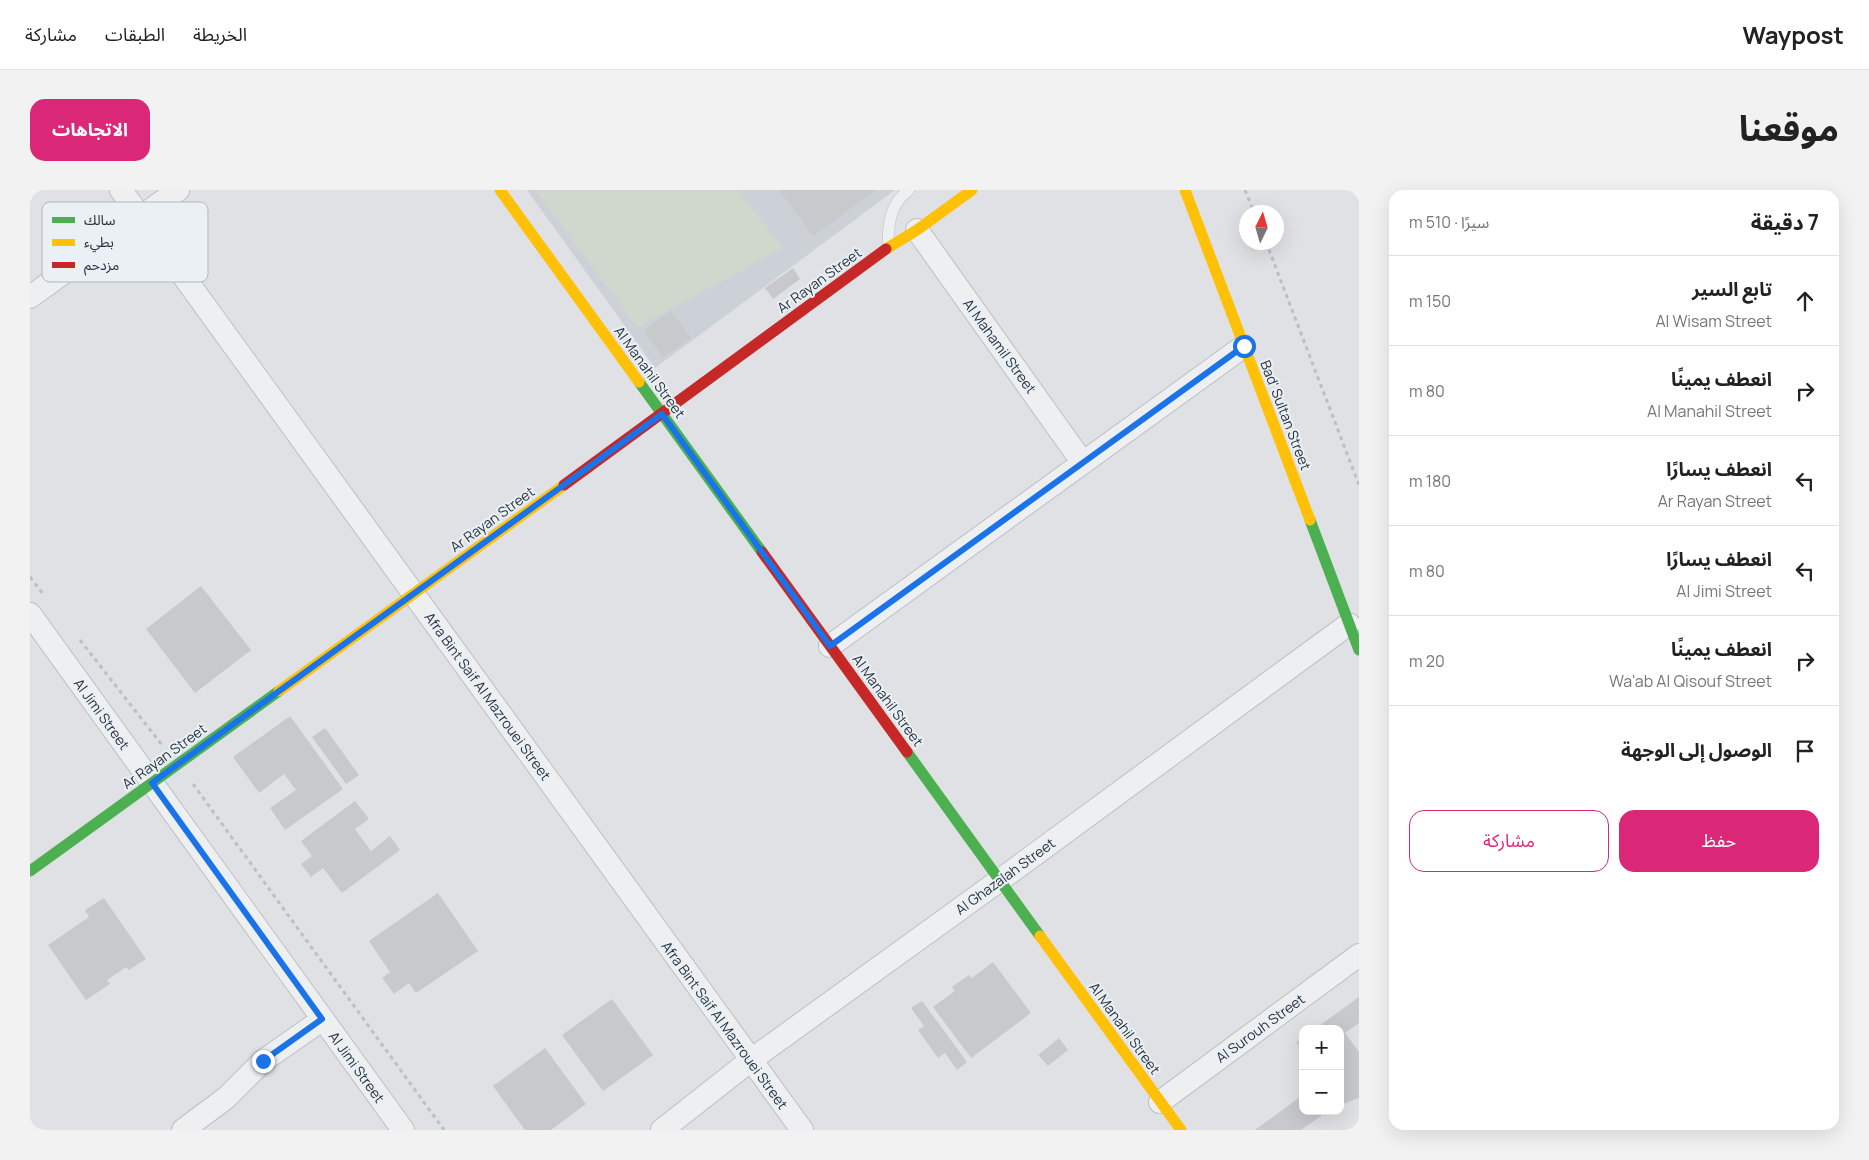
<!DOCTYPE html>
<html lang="ar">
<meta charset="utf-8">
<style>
:root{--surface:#fff;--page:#f2f2f2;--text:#222;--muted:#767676;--line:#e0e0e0;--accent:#db2777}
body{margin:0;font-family:Manrope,"Noto Sans Arabic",sans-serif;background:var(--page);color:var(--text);direction:rtl}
.controls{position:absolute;right:15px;bottom:15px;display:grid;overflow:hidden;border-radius:10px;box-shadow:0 5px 20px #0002}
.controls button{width:45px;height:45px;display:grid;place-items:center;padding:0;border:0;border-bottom:1px solid var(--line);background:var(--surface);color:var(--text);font:25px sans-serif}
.compass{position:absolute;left:1209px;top:15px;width:45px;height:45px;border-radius:50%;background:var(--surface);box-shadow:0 5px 20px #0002;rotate:5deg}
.stop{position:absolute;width:15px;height:15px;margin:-11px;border:4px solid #1a73e8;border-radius:50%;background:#fff}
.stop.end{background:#1a73e8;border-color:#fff;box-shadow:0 1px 5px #0008}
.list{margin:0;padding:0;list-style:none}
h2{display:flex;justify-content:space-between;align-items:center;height:65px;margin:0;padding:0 20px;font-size:21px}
h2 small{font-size:16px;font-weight:400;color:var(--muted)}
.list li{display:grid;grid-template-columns:32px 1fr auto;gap:15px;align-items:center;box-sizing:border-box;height:90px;padding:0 20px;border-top:1px solid var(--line)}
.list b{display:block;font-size:19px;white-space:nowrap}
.list p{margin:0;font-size:16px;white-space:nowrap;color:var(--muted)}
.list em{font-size:16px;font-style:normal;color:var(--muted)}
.actions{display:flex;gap:10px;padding:15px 20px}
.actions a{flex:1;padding:11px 0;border:1px solid var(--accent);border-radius:15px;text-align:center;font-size:18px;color:var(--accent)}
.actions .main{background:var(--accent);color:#fff}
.icon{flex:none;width:28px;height:28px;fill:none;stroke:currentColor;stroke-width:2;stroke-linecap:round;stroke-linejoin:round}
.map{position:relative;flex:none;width:1329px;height:940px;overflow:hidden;direction:ltr;border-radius:15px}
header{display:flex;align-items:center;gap:30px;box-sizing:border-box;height:70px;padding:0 25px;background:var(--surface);border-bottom:1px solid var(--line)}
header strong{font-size:24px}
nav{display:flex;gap:28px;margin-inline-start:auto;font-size:18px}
.intro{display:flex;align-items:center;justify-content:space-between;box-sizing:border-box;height:120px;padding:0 30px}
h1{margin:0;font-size:35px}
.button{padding:12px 22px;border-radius:15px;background:var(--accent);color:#fff;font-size:18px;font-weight:700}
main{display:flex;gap:30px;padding:0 30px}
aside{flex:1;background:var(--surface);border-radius:15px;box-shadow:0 5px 20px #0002}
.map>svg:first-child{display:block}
</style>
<header>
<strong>Waypost</strong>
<nav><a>الخريطة</a><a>الطبقات</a><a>مشاركة</a></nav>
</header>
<div class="intro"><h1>موقعنا</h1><a class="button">الاتجاهات</a></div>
<main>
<aside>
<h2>7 دقيقة<small>سيرًا · 510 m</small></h2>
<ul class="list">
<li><svg class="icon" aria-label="ahead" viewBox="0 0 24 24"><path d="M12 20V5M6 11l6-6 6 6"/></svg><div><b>تابع السير</b><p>Al Wisam Street</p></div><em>150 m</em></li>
<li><svg class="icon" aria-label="right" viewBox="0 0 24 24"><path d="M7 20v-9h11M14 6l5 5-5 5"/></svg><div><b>انعطف يمينًا</b><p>Al Manahil Street</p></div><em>80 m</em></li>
<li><svg class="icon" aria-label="left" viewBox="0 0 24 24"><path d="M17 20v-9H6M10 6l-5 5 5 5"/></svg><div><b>انعطف يسارًا</b><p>Ar Rayan Street</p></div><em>180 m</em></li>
<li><svg class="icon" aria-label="left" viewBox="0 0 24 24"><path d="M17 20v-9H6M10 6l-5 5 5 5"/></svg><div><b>انعطف يسارًا</b><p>Al Jimi Street</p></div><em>80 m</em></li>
<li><svg class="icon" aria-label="right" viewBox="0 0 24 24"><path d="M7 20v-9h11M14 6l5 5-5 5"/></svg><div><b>انعطف يمينًا</b><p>Wa'ab Al Qisouf Street</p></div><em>20 m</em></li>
<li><svg class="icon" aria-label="arrive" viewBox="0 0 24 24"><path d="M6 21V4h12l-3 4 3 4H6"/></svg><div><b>الوصول إلى الوجهة</b></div></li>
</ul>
<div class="actions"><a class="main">حفظ</a><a>مشاركة</a></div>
</aside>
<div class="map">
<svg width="1329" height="940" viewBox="0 0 1329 940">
<rect width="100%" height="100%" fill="#dfe1e4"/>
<path fill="#ccd1d8" d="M497,0H865L625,178Z"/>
<path fill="#d0d8ce" d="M505,0H708L753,58L607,137Z"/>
<path fill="#c7c9cc" d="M749,0H846L783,46Z
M763,78L770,89L743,109L735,98Z
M641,121L661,148L633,168L614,140Z
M171,396L221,460L165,503L116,439Z
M260,526L313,599L255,640L240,618L266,600L254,584L229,603L203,567Z
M295,538L329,585L316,594L282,547Z
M325,611L339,629L325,639L341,661L360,646L370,660L312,703L293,678L281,687L271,674L282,666L271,651Z
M408,703L448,761L386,803L379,793L364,804L352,788L360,782L339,751Z
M74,708L116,769L99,780L96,777L77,790L80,794L56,810L18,755L59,727L55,720Z
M963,772L1001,823L941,868L903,817L925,801L922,797L939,785L942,788Z
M1329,807V833L1315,843L1329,862V908L1310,915V839H1285Z
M582,809L623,865L573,901L532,845Z
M892,811L937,872L927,880L915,863L908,868L888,840L894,836L881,818Z
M1029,848L1038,860L1018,876L1008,865Z
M1273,848V861L1266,852Z
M515,858L556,914L521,940H495L463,896Z
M1273,905V921H1298L1271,940H1225Z"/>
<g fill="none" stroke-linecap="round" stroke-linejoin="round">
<g stroke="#bdbfc2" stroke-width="12">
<path id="lane" d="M858,56C858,35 860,13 879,0"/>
</g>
<g stroke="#bdbfc2" stroke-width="24">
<path id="street" d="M91,0L772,940
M887,40L1053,273
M0,107L148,0
M0,424L373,940
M800,456L1214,156
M1130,912L1329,765
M153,940L196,908L233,871L293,829
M632,940L721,870L970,690L1319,434"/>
</g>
<path stroke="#bdc0c3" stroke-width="3" stroke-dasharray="4 4" stroke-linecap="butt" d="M1215,0L1224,22
M1236,52L1329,295
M0,387L13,404
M50,450L132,555
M163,594L414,940"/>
<use href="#lane" stroke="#edeff1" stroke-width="11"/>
<use href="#street" stroke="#edeff1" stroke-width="22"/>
<path stroke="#4caf50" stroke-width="11" d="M609,192L732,362
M1280,330L1329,460
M877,562L1010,746
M0,681L249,501"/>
<path stroke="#ffc107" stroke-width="11" d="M470,0L609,192
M1155,0L1280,330
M856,59L887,40L942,0
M249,501L534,295
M1010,746L1151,940"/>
<path stroke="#c62828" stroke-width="11" d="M534,295L856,59
M732,362L877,562"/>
</g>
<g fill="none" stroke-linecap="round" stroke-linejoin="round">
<path stroke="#1a73e8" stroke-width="6" d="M233,871L292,829L122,593L632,224L800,456L1214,156"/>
</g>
<g text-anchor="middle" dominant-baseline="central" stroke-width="4" stroke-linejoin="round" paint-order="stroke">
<g font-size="14" fill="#25313e" stroke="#ebf0f5">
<text transform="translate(789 90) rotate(-36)">Ar Rayan Street</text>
<text transform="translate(970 156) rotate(54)">Al Mahamil Street</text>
<text transform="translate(620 182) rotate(54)">Al Manahil Street</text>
<text transform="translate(1256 225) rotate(69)">Bad' Sultan Street</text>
<text transform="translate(462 329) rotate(-36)">Ar Rayan Street</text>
<text transform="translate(458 506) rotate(54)">Afra Bint Saif Al Mazrouei Street</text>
<text transform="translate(858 510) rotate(54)">Al Manahil Street</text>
<text transform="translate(72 524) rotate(54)">Al Jimi Street</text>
<text transform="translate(134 566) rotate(-36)">Ar Rayan Street</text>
<text transform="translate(975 686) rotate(-36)">Al Ghazalah Street</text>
<text transform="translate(695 835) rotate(54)">Afra Bint Saif Al Mazrouei Street</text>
<text transform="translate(1095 838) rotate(54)">Al Manahil Street</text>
<text transform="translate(1230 838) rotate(-36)">Al Surouh Street</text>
<text transform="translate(327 877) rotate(54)">Al Jimi Street</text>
</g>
</g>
<rect x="12" y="12" width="166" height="80" rx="8" fill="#ebf0f5" stroke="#b0b7be" stroke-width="1"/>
<rect x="22" y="27" width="23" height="6" fill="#4caf50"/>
<rect x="22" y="49" width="23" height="7" fill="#ffc107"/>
<rect x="22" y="72" width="23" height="6" fill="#c62828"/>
<g font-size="14" fill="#25313e">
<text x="54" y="35">سالك</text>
<text x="54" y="57">بطيء</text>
<text x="54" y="80">مزدحم</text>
</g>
</svg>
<div class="controls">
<button>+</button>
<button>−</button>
</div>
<svg class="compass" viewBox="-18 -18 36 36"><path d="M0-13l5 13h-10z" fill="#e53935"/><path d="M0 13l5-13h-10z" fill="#767676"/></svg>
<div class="stop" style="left:1214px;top:156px"></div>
<div class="stop end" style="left:233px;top:871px"></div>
</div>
</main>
